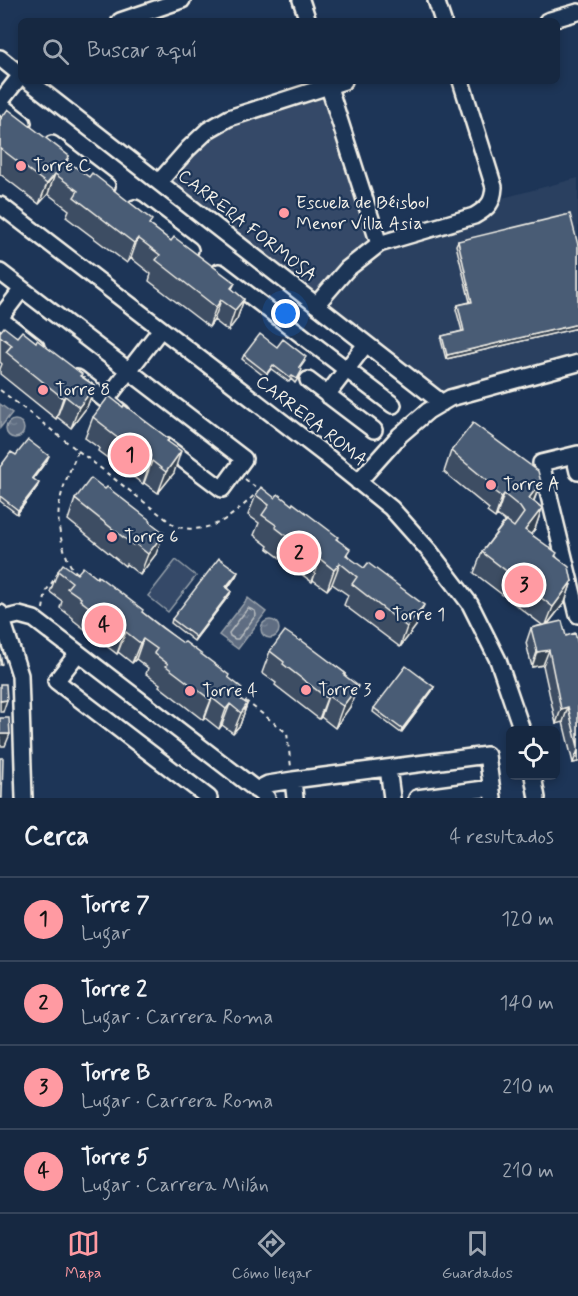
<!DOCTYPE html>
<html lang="es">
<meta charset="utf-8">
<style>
:root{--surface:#162841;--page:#23344c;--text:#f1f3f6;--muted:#9ea6b1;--line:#35445a;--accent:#ff9aa2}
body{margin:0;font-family:Mynerve,sans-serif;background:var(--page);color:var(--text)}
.controls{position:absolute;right:18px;bottom:18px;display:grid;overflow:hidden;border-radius:9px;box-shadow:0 3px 9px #0003}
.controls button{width:54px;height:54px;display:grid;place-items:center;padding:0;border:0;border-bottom:2px solid var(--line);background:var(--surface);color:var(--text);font:30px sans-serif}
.you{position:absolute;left:286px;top:314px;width:21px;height:21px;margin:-15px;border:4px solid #fff;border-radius:50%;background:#1a73e8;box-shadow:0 0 0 9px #1a73e833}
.badge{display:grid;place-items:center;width:39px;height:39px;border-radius:50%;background:var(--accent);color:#111;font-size:20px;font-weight:700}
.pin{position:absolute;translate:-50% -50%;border:3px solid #fff;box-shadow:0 2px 6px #0006}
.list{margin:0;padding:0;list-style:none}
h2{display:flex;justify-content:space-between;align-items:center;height:78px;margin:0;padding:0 24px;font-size:26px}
h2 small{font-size:20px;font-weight:400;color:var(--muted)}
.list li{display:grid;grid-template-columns:39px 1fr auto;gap:18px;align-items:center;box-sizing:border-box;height:84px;padding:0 24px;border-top:2px solid var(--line)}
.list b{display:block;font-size:22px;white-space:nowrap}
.list p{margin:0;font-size:20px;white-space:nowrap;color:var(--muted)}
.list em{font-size:20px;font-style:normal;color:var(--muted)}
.icon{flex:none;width:33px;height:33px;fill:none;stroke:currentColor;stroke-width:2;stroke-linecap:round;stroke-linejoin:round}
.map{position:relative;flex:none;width:578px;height:798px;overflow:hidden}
.search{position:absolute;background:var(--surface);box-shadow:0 3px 9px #0003;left:18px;right:18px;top:18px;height:66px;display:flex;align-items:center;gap:15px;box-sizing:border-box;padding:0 21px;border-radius:9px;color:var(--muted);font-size:22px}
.sheet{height:414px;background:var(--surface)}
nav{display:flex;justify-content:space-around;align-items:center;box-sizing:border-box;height:84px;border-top:2px solid var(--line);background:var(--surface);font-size:16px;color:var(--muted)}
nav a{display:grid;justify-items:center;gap:3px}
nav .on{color:var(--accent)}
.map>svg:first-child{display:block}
</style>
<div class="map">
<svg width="578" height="798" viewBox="0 0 578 798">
<defs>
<pattern id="water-ripples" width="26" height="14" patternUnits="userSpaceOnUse" patternTransform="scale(1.5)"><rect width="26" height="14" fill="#5e6d82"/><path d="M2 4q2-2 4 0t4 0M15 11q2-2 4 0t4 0" fill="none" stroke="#768294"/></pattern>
</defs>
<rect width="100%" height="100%" fill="#1d3557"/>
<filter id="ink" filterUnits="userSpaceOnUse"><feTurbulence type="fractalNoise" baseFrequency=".0167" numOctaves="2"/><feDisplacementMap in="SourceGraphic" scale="12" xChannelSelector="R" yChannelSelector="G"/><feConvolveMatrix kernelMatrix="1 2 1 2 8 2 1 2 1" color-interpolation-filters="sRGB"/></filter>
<g filter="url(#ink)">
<path fill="#2a4060" d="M578,178V361L441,400L320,305L379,247L495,200Z"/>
<path fill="#354a67" stroke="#949ea8" stroke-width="1.5" d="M327,89L376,244L315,302L162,181L209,132Z
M176,560L196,576L168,612L148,596Z"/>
<path fill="url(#water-ripples)" stroke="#9aa2ab" stroke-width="1.5" d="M0,404L12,413L0,428Z
M6 429a9 9 0 1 1 18 0a9 9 0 1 1-18 0Z
M248,598L266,612L238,649L219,635Z
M261 629a9 9 0 1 1 18 0a9 9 0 1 1-18 0Z"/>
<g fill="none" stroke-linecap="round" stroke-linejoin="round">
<path stroke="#b8bcbf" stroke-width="1.5" d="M248,608L255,611L256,615L238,639H235L230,636L229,633Z"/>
<g stroke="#f4f1e8" stroke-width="20">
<path id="minor" d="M301,0L308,21
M436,0L443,21
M120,21L182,0
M547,21L578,12
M0,58L21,75
M29,81L442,403
M327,81L379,244
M0,102L21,75
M0,105L23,123
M52,144L107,186
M159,182L188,149L208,130L229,118L344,81
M0,205L324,454L391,508L431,553L470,604L498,660L522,730
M135,208L190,250
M0,272L244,459L222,489L165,446
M219,272L393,405
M316,305L347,269L379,244L474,216C488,208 493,203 494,187L461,81
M0,318L22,289
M0,319L36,347
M77,378L122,413
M308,380L374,430
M327,395L366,344
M106,400L161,329
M578,454L541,463L578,615
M574,455L578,472
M358,482L400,435L428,411L450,398L578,363
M0,613L20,675L24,798
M2,619L19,615L34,619L267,798
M78,653L56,681L209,798
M388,768L392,798
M533,776L537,798
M293,780L295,798
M256,790L268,784L293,780L487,755L493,798
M417,798L492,788"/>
</g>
<path stroke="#f4f1e8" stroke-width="2" stroke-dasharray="4.5 4.5" stroke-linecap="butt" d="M0,390L175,526C211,537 236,514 259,490
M78,451C63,488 51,508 64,549C68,561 70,568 80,575
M245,479L259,490
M43,609L46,591L58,574
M238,695L287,733L291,767"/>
<use href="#minor" stroke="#1d3557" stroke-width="15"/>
</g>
<path fill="#3e4e64" stroke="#f4f1e8" stroke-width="1.5" d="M0,120L69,156L67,161L171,241L235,283L232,289L244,299L237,319L228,331L214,320L209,327L149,281L151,274L131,258L127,263L66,217L69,210L48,194L39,204L0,174Z
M458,241L578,245V328L446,359L441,340L442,336L462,331L456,309L458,305L470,302L456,245Z
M0,332L36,342L95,386L87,407L71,428L57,417L56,419L0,374V369L2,364L0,362Z
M277,347L305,361L300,368L301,374L295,383L291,379L289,382L271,369L265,377L242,359L244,355Z
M123,407L169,439L168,441L174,473L158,493L144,483L143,484L98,451L99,448L85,438L93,417Z
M451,451L541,482L534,501L542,508L535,529L531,534L556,556L572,581L565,602L548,624L578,644V762L573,763L563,722L556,724L543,665L532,667L526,643L531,628L542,625L474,573L482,552L505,521L497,515L495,518L487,512L489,509L444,472Z
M16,455L47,460L33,478L37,487L17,514L0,501V467Z
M256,495L275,498L337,539L348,556L416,626L400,647L344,605L348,595L332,584L327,590L313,580L312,582L267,548L268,546L254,535L259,523L248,515Z
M75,499L156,554L140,575L126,564L125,566L68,520Z
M58,571L77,574L142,612L228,678L238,698L247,704L240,725L233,733L222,725L219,729L205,718L203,720L159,686L160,684L146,674L148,668L136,659L132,663L118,652L117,654L73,620V618L60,608L62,601L50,592Z
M238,572L236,576L228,588L231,591L230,594L194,641L171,623L172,619Z
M300,641L345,673V676L350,707L335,728L321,717L319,719L275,685L276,683L262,673L270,651Z
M434,687L432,691L401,733L373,712L374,708Z"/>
<path fill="#324051" stroke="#f4f1e8" stroke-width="1.5" d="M55,174L48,194L39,204L47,184Z
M138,238L131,258L127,263L134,243Z
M244,299L237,319L228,331L235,310Z
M221,300L214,320L209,327L216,307Z
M578,324V328L446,359L447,355Z
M95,386L87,407L71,428L79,407Z
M65,396L57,417L56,419L63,398Z
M181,451L174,473L158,493L166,472Z
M49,456L47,460L31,482L32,478Z
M152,461L144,483L143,484L150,463Z
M541,482L533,502L529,498Z
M39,483L37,487L17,514L18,510Z
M504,494L497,515L495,518L502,497Z
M542,508L535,529L518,550L525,530Z
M164,533L156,554L140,575L148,554Z
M320,559L313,580L312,582L319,561Z
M340,563L332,584L327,590L334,570Z
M238,572L236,576L225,591L226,587Z
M572,581L565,602L545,627L553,607Z
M231,591L230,594L194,641L196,637Z
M424,605L416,626L400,647L407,627Z
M126,632L118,652L117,654L124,634Z
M143,639L136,659L132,663L140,643Z
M549,650L543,665L532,667L537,652Z
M358,686L350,707L335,728L343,706Z
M434,687L432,691L401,733L402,729Z
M328,696L321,717L319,719L327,698Z
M212,698L205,718L203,720L211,700Z
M7,700L3,712H0V701Z
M230,704L222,725L219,729L226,709Z
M247,704L240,725L233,733L241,713Z
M568,707L563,722L556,724L561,709Z
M0,734H10L5,746H0Z
M578,750V762L573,763Z"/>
<path fill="#485b74" stroke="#f4f1e8" stroke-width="1.5" d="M8,109L69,156L66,160L89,177L92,173L152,220L149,224L171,241L174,237L235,283L231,288L244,299L235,310L221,300L216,307L156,260L160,255L138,238L134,243L74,197L78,191L55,174L47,184L0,148V120Z
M570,214L578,245V324L447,355L442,336L464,331L458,305L472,302L458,241Z
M4,327L17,337L22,331L36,342L37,340L82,374L80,376L95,386L79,407L65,396L63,398L6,352L12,345L0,336V332Z
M260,334L277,347L283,339L306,357L299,367L302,370L297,379L292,376L290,378L273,365L267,373L244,355Z
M109,396L123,407L124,405L169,439L167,441L181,451L166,472L152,461L150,463L106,429L107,428L93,417Z
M473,423L538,471L541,482L529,498L542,508L525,530L557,553L555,556L569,567L572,581L553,607L482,552L506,521L514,527L524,513L520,507L504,494L502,497L495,492L497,489L451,451Z
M28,440L49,456L32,478L39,483L18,510L0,496V467L11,452L16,455Z
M91,478L105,489L107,487L151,521L150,522L164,533L148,554L134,543L133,545L75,499Z
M261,487L275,498L278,494L292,505L293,503L338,537L336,539L350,549L346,555L364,568L368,563L424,605L407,627L352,584L357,577L340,563L334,570L320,559L319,561L275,527L276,525L262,515L269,505L256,495Z
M219,558L238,572L226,587L231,591L196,637L172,619Z
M63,564L77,574L83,567L97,578L98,576L143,610L142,612L162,628L183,643L185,642L229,675L228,677L242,688L236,696L247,704L241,713L230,704L226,709L212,698L211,700L166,666L168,664L154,653L157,649L143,639L140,643L126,632L124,634L80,600L81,598L67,588L72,582L58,571Z
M562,621L566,636L575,633L578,644V747L568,707L561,709L549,650L537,652L531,628Z
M285,631L300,641L301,640L345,673L344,675L358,686L343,706L328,696L327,698L283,664L284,662L270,651Z
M0,654L2,664L0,665Z
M406,666L434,687L402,729L374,708Z
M0,684H6L7,700L0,701Z
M0,718H9L10,734H0Z
M0,758H3L2,798H0Z"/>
</g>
<g fill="#ff9aa2" stroke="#1d3557" stroke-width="2">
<circle cx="21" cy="166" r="6"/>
<circle cx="284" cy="213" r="6"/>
<circle cx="43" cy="390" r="6"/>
<circle cx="491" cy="485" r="6"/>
<circle cx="112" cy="537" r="6"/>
<circle cx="380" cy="615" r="6"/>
<circle cx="306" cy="690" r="6"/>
<circle cx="190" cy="691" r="6"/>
</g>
<g text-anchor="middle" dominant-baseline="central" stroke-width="4.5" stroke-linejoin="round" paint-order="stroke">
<g font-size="18" fill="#f4f1e8" stroke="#1d3557" text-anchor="start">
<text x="33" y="166">Torre C</text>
<text x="296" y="203">Escuela de Béisbol<tspan x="296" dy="21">Menor Villa Asia</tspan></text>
<text x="55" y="390">Torre 8</text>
<text x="503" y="485">Torre A</text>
<text x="124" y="537">Torre 6</text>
<text x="392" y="615">Torre 1</text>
<text x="318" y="690">Torre 3</text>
<text x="202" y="691">Torre 4</text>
</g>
<g font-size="18" fill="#f4f1e8" stroke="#1d3557">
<text transform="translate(247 226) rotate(38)">CARRERA FORMOSA</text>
<text transform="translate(311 421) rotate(38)">CARRERA ROMA</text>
</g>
</g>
</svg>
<div class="controls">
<button><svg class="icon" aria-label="locate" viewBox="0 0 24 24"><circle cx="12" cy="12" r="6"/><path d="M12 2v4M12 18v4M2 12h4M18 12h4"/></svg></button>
</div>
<div class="you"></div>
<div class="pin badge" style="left:130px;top:455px">1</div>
<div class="pin badge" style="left:299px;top:553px">2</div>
<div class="pin badge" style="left:524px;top:585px">3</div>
<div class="pin badge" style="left:104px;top:625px">4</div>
<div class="search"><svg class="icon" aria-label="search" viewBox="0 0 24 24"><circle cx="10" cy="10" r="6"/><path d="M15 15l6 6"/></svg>Buscar aquí</div>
</div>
<section class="sheet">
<h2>Cerca<small>4 resultados</small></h2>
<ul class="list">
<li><span class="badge">1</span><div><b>Torre 7</b><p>Lugar</p></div><em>120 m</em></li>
<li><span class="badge">2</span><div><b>Torre 2</b><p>Lugar · Carrera Roma</p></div><em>140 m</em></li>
<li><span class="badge">3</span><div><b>Torre B</b><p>Lugar · Carrera Roma</p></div><em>210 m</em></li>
<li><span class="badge">4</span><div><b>Torre 5</b><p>Lugar · Carrera Milán</p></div><em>210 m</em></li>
</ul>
</section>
<nav>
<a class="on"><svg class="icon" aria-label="map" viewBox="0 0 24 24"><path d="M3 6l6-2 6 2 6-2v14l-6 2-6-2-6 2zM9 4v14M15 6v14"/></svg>Mapa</a>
<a><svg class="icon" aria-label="directions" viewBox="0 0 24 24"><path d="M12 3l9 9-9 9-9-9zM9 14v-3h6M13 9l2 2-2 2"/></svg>Cómo llegar</a>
<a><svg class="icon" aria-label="saved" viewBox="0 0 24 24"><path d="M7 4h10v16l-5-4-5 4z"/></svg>Guardados</a>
</nav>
